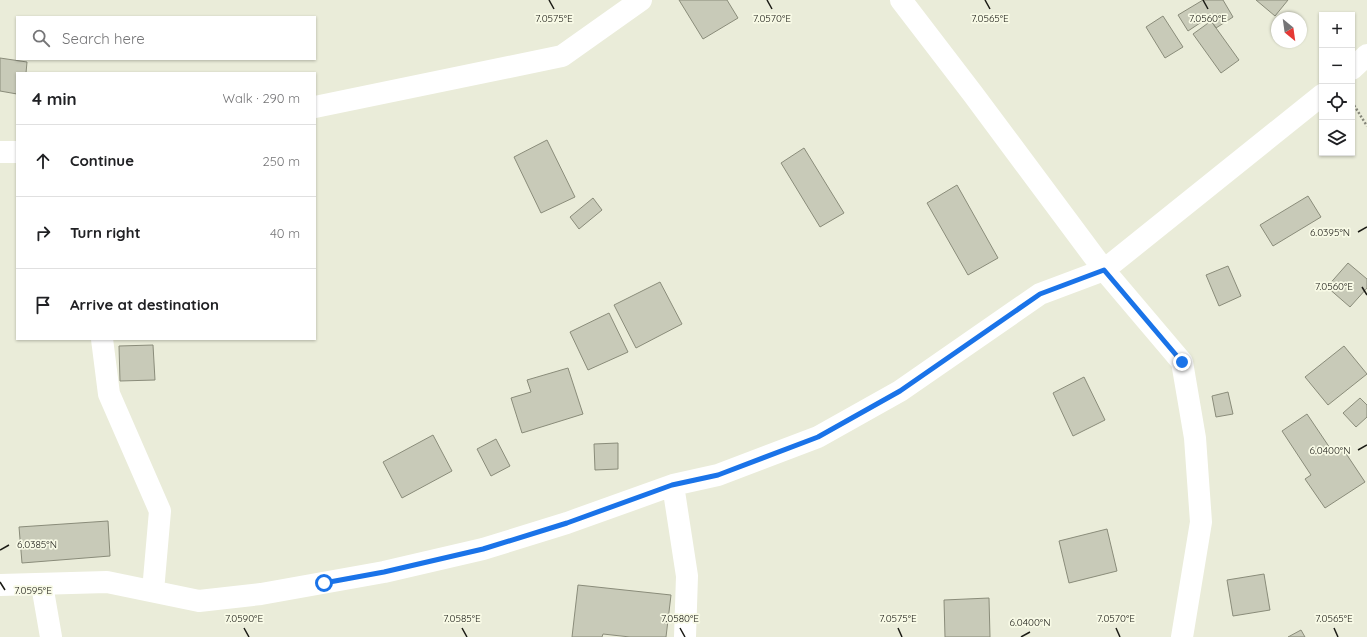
<!DOCTYPE html>
<meta charset="utf-8">
<style>
:root{--surface:#fff;--page:#f2f2f2;--text:#202124;--muted:#757577;--line:#e0e0e0}
body{margin:0;font-family:Quicksand,sans-serif;background:var(--page);color:var(--text)}
.controls{position:absolute;right:12px;top:12px;display:grid;overflow:hidden;border-radius:0px;box-shadow:0 1px 3px #0004}
.controls button{width:36px;height:36px;display:grid;place-items:center;padding:0;border:0;border-bottom:1px solid var(--line);background:var(--surface);color:var(--text);font:20px sans-serif}
.compass{position:absolute;left:1271px;top:12px;width:36px;height:36px;border-radius:50%;background:var(--surface);box-shadow:0 1px 3px #0004;rotate:151deg}
.stop{position:absolute;width:12px;height:12px;margin:-9px;border:3px solid #1a73e8;border-radius:50%;background:#fff}
.stop.end{background:#1a73e8;border-color:#fff;box-shadow:0 1px 4px #0008}
.list{margin:0;padding:0;list-style:none}
h2{display:flex;justify-content:space-between;align-items:center;height:52px;margin:0;padding:0 16px;font-size:17px}
h2 small{font-size:13px;font-weight:400;color:var(--muted)}
.list li{display:grid;grid-template-columns:26px 1fr auto;gap:12px;align-items:center;box-sizing:border-box;height:72px;padding:0 16px;border-top:1px solid var(--line)}
.list b{display:block;font-size:15px;white-space:nowrap}
.list em{font-size:13px;font-style:normal;color:var(--muted)}
.icon{flex:none;width:22px;height:22px;fill:none;stroke:currentColor;stroke-width:2;stroke-linecap:round;stroke-linejoin:round}
.map{position:relative;flex:none;width:1367px;height:637px;overflow:hidden}
.search{position:absolute;background:var(--surface);box-shadow:0 1px 3px #0004;left:16px;top:16px;width:300px;height:44px;display:flex;align-items:center;gap:10px;box-sizing:border-box;padding:0 14px;border-radius:0px;color:var(--muted);font-size:15px}
.panel{position:absolute;background:var(--surface);box-shadow:0 1px 3px #0004;left:16px;top:72px;width:300px;height:268px;border-radius:0px}
.map>svg:first-child{display:block}
</style>
<div class="map">
<svg width="1367" height="637" viewBox="0 0 1367 637">
<rect width="100%" height="100%" fill="#eaecd9"/>
<path fill="#c8cab8" stroke="#8a8c7a" d="M679,0H727L738,18L703,39Z
M1203,0H1223L1233,17L1216,28L1209,17L1188,31L1178,15Z
M1256,0H1288L1275,16Z
M1163,16L1183,47L1165,58L1146,27Z
M1211,21L1239,60L1221,73L1193,34Z
M0,58L27,62L26,73H17V94L0,91Z
M547,140L575,197L541,213L514,157Z
M804,148L844,213L820,227L781,163Z
M957,185L998,258L968,275L927,203Z
M1308,196L1321,217L1273,246L1260,225Z
M593,198L602,210L579,229L570,217Z
M1348,263L1367,279V288L1350,307L1327,287Z
M1228,266L1241,296L1219,306L1206,275Z
M660,282L682,324L636,348L614,305Z
M609,313L628,352L588,370L570,332Z
M153,345L155,380L120,381L119,346Z
M1344,346L1367,374L1328,405L1305,377Z
M568,368L583,414L522,433L511,398L531,392L527,380Z
M1084,377L1105,420L1073,436L1053,393Z
M1228,392L1233,414L1216,417L1212,396Z
M1360,398L1367,405V417L1356,427L1343,413Z
M1307,414L1334,454L1343,449L1365,482L1325,508L1305,479L1311,475L1282,431Z
M433,435L452,471L402,498L383,462Z
M496,439L510,466L491,476L477,449Z
M618,443V469L595,470L594,444Z
M108,521L110,556L22,563L19,527Z
M1107,529L1117,571L1069,583L1059,541Z
M1264,574L1270,610L1233,616L1227,580Z
M578,585L671,595L666,637H630L603,634L602,637H572Z
M989,598L990,637H945L944,600Z
M1301,630L1305,637H1288Z"/>
<g fill="none" stroke-linecap="round" stroke-linejoin="round">
<path stroke="#848579" stroke-width="2.5" stroke-dasharray="2 2" stroke-linecap="butt" d="M1352,102L1367,126"/>
<path stroke="#fff" stroke-width="22" d="M1352,69L1367,55
M315,107L562,56L641,0
M0,152H17
M102,339L109,394L160,511L153,591
M673,485L687,576L685,637
M0,585L107,582L199,601L261,594L384,572L483,549L567,523L673,485L718,475L818,437L900,391L1040,294L1104,270L973,94L901,0
M42,585L51,637
M1182,637L1201,522L1195,438L1182,362L1104,270L1322,95"/>
</g>
<g fill="none" stroke-linecap="round" stroke-linejoin="round">
<path stroke="#1a73e8" stroke-width="5" d="M324,583L384,572L483,549L567,523L672,485L718,475L818,437L900,391L1040,294L1104,270L1182,362"/>
</g>
<path fill="none" stroke="#1b1b15" stroke-width="1.5" d="M549,0L554,9M767,0L772,9M985,0L990,9M1203,0L1208,9M1358,232L1367,227M1362,287L1367,295M1358,450L1367,445M0,550L9,545M0,582L5,590M244,628L249,637M462,628L467,637M680,628L685,637M898,628L902,637M1116,628L1120,637M1334,628L1338,637M1021,637L1030,632"/>
<g font-size="10" text-anchor="middle" fill="#1b1b15" stroke="#f8fae6" stroke-width="3.5" stroke-linejoin="round" paint-order="stroke">
<text x="554" y="22">7.0575°E</text>
<text x="772" y="22">7.0570°E</text>
<text x="990" y="22">7.0565°E</text>
<text x="1208" y="22">7.0560°E</text>
<text x="1330" y="236">6.0395°N</text>
<text x="1334" y="290">7.0560°E</text>
<text x="1330" y="454">6.0400°N</text>
<text x="37" y="548">6.0385°N</text>
<text x="33" y="594">7.0595°E</text>
<text x="244" y="622">7.0590°E</text>
<text x="462" y="622">7.0585°E</text>
<text x="680" y="622">7.0580°E</text>
<text x="898" y="622">7.0575°E</text>
<text x="1116" y="622">7.0570°E</text>
<text x="1334" y="622">7.0565°E</text>
<text x="1030" y="626">6.0400°N</text>
</g>
</svg>
<div class="controls">
<button>+</button>
<button>−</button>
<button><svg class="icon" aria-label="locate" viewBox="0 0 24 24"><circle cx="12" cy="12" r="6"/><path d="M12 2v4M12 18v4M2 12h4M18 12h4"/></svg></button>
<button><svg class="icon" aria-label="layers" viewBox="0 0 24 24"><path d="M12 4l9 5-9 5-9-5zM3 14l9 5 9-5"/></svg></button>
</div>
<svg class="compass" viewBox="-18 -18 36 36"><path d="M0-13l5 13h-10z" fill="#e53935"/><path d="M0 13l5-13h-10z" fill="#757577"/></svg>
<div class="stop" style="left:324px;top:583px"></div>
<div class="stop end" style="left:1182px;top:362px"></div>
<div class="search"><svg class="icon" aria-label="search" viewBox="0 0 24 24"><circle cx="10" cy="10" r="6"/><path d="M15 15l6 6"/></svg>Search here</div>
<section class="panel">
<h2>4 min<small>Walk · 290 m</small></h2>
<ul class="list">
<li><svg class="icon" aria-label="ahead" viewBox="0 0 24 24"><path d="M12 20V5M6 11l6-6 6 6"/></svg><div><b>Continue</b></div><em>250 m</em></li>
<li><svg class="icon" aria-label="right" viewBox="0 0 24 24"><path d="M7 20v-9h11M14 6l5 5-5 5"/></svg><div><b>Turn right</b></div><em>40 m</em></li>
<li><svg class="icon" aria-label="arrive" viewBox="0 0 24 24"><path d="M6 21V4h12l-3 4 3 4H6"/></svg><div><b>Arrive at destination</b></div></li>
</ul>
</section>
</div>
